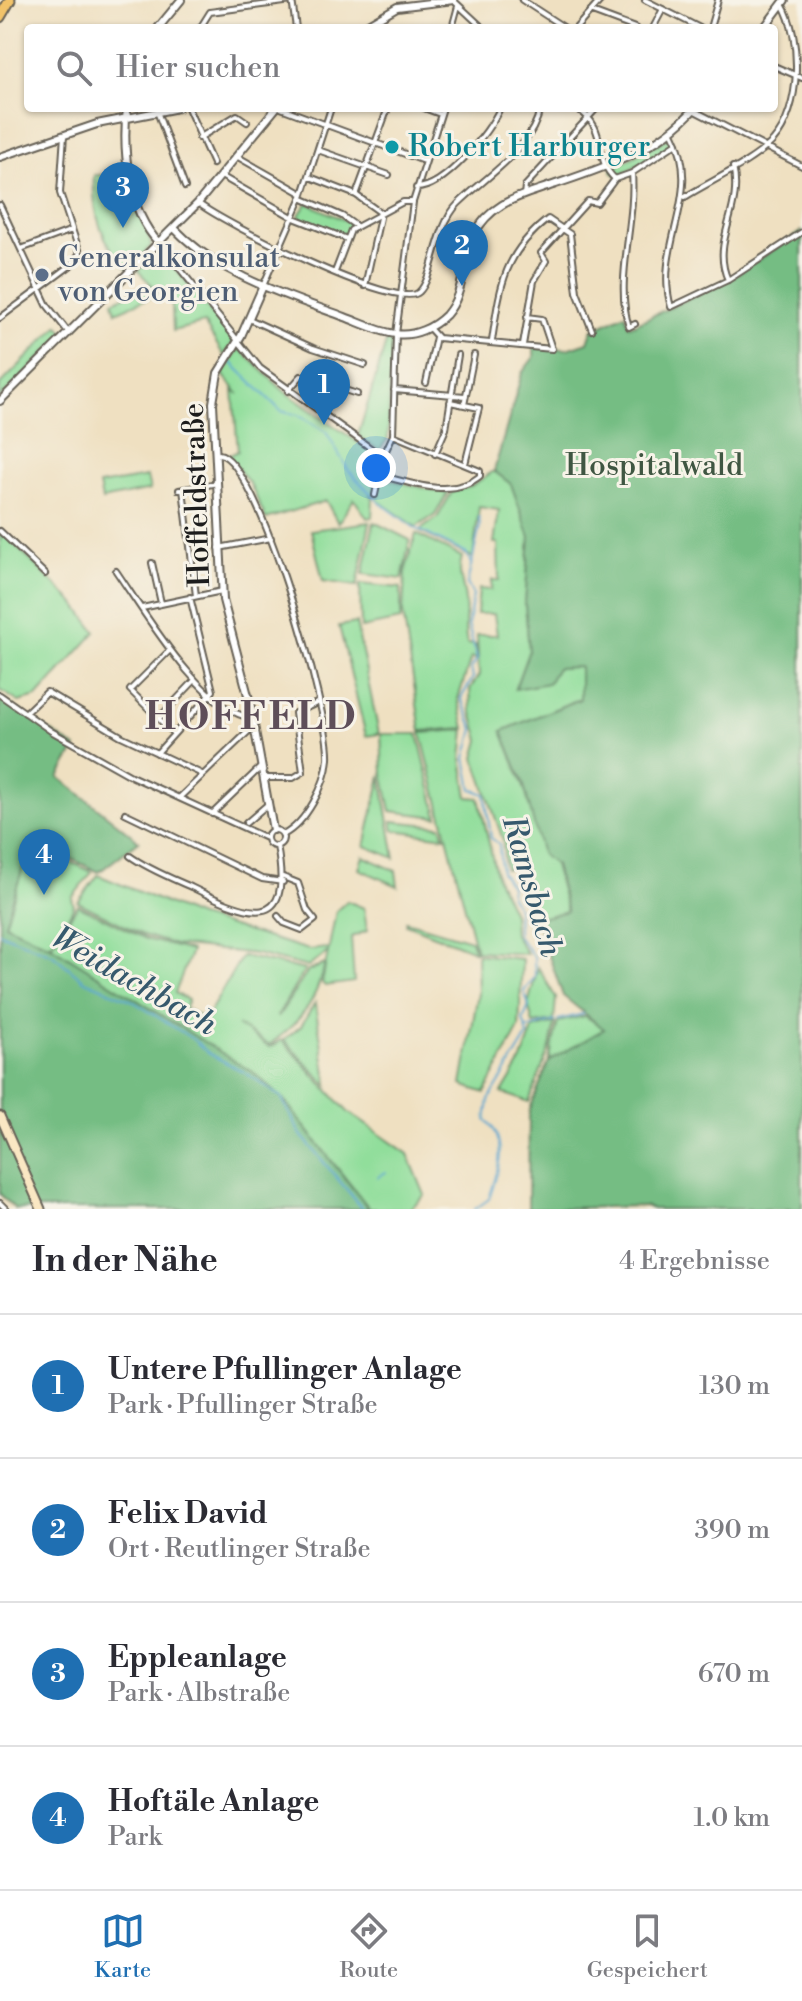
<!DOCTYPE html>
<html lang="de">
<meta charset="utf-8">
<style>
:root{--surface:#fff;--page:#f7f7f7;--text:#2b2b33;--muted:#7c7c81;--line:#e1e1e2;--accent:#1f6fb2}
body{margin:0;font-family:"Libre Bodoni",serif;background:var(--page);color:var(--text)}
.you{position:absolute;left:376px;top:468px;width:28px;height:28px;margin:-20px;border:6px solid #fff;border-radius:50%;background:#1a73e8;box-shadow:0 0 0 12px #1a73e833}
.badge{display:grid;place-items:center;width:52px;height:52px;border-radius:50%;background:var(--accent);color:#fff;font-size:26px;font-weight:700}
.pin{position:absolute;translate:-50% -66px;filter:drop-shadow(0 2px 4px #0008)}
.pin::after{content:'';position:absolute;top:42px;width:28px;height:24px;background:inherit;clip-path:polygon(0 0,100% 0,50% 100%)}
.list{margin:0;padding:0;list-style:none}
h2{display:flex;justify-content:space-between;align-items:center;height:104px;margin:0;padding:0 32px;font-size:34px}
h2 small{font-size:26px;font-weight:400;color:var(--muted)}
.list li{display:grid;grid-template-columns:52px 1fr auto;gap:24px;align-items:center;box-sizing:border-box;height:144px;padding:0 32px;border-top:2px solid var(--line)}
.list b{display:block;font-size:30px;white-space:nowrap}
.list p{margin:0;font-size:26px;white-space:nowrap;color:var(--muted)}
.list em{font-size:26px;font-style:normal;color:var(--muted)}
.icon{flex:none;width:44px;height:44px;fill:none;stroke:currentColor;stroke-width:2;stroke-linecap:round;stroke-linejoin:round}
.map{position:relative;flex:none;width:802px;height:1209px;overflow:hidden}
.search{position:absolute;background:var(--surface);box-shadow:0 2px 6px #0004;left:24px;right:24px;top:24px;height:88px;display:flex;align-items:center;gap:20px;box-sizing:border-box;padding:0 28px;border-radius:8px;color:var(--muted);font-size:30px}
.sheet{height:680px;background:var(--surface)}
nav{display:flex;justify-content:space-around;align-items:center;box-sizing:border-box;height:112px;border-top:2px solid var(--line);background:var(--surface);font-size:22px;color:var(--muted)}
nav a{display:grid;justify-items:center;gap:4px}
nav .on{color:var(--accent)}
.map>svg:first-child{display:block}
</style>
<div class="map">
<svg width="802" height="1209" viewBox="0 0 802 1209">
<rect width="100%" height="100%" fill="#f7f3e8"/>
<filter id="ink" filterUnits="userSpaceOnUse"><feTurbulence type="fractalNoise" baseFrequency=".0125" numOctaves="2"/><feDisplacementMap in="SourceGraphic" scale="16" xChannelSelector="R" yChannelSelector="G"/><feConvolveMatrix kernelMatrix="1 2 1 2 8 2 1 2 1" color-interpolation-filters="sRGB"/></filter>
<filter id="wash" filterUnits="userSpaceOnUse"><feTurbulence type="fractalNoise" baseFrequency=".006" numOctaves="4" result="noise"/><feDisplacementMap in="SourceGraphic" scale="32" xChannelSelector="R" yChannelSelector="G"/><feGaussianBlur stdDeviation="1.8" result="paint"/><feColorMatrix in="noise" values="0 0 0 0 0 0 0 0 0 0 0 0 0 0 0 0 0 1.4 0 .05"/><feComposite in="paint" operator="in"/></filter>
<g filter="url(#wash)">
<rect width="100%" height="100%" fill="#efe0c1"/>
<path fill="#91de9b" stroke="#567d5c" stroke-width="2" d="M671,136L670,146L618,176L612,172L613,168Z
M94,175H126L150,240L151,246L128,269C101,242 92,213 94,175Z
M307,203L351,223L346,236L301,219L299,215Z
M164,247L171,263L234,341L224,356L204,323L173,331L172,305L138,271Z
M149,285L158,294L116,312L113,301Z
M59,325L65,334L0,398V385Z
M388,336L392,338L388,439L379,450L358,436Z
M239,348L285,392L379,457L374,497L369,494L373,498L372,517L367,518L354,499L338,523L326,501L266,519L250,484L228,456L238,451L233,390L239,394L223,375Z
M494,471L511,484L530,537L525,604L529,650L515,688L557,668L580,666L581,698L502,731L554,865L567,912L536,919L522,866L505,869L503,840L475,758L480,740L471,710L470,689L479,675L477,635H497L494,614H477L479,589L491,590L492,580H499L498,543H494L499,510L479,507L473,558L419,531L437,518L452,492L471,486Z
M147,477L150,490L102,500L99,485Z
M379,477L444,493L449,491L435,515L416,527L377,500Z
M370,522L357,586L323,581L311,530Z
M374,522L410,540L402,579L363,574Z
M0,530L77,606L96,632L37,697L19,702L0,690Z
M416,534L462,557C457,574 463,583 465,600C467,615 463,628 467,644L476,645L477,659L471,658L458,699L465,728L421,731L403,613L405,572Z
M360,584L401,588V620L361,628Z
M356,623L379,734L366,736L339,626Z
M465,730L462,759L468,797L479,798L497,879L513,913L514,934L527,954L476,951L421,733Z
M381,734H418L438,817L391,811L383,773Z
M381,776L395,858L365,846Z
M392,821L441,826L445,837L394,830Z
M30,843L92,872L72,898L74,906L57,938L49,945L5,924Z
M363,856L396,871L398,886L359,869Z
M98,875L199,917L309,950L327,948L328,952L308,967L256,954L175,945L143,935L78,902Z
M347,901L364,908L367,931L351,937L354,982L325,986L322,983L336,911Z
M78,905L146,939L191,951L175,993L188,1000L185,1008L205,1020L242,956L305,970L277,1016L278,1017L308,971L325,964C315,1004 302,1020 269,1045L237,1025L269,1047L282,1040L348,1112L408,1154L425,1195L410,1209H370L282,1098L51,946Z
M406,921L471,940L474,951L406,924Z
M477,954L522,959L519,1028L485,1093L462,1085L478,993Z
M538,967L556,998L554,1021L533,1024L528,1004Z
M315,1003L328,1086L284,1040L301,1026Z
M585,1016L605,1029L549,1061L558,1022Z
M555,1023L550,1047L529,1102L502,1093L522,1060L533,1029Z"/>
<path fill="#74bd83" stroke="#486c50" stroke-width="2" d="M802,231V1205L801,1209H652L646,1206L528,1209L529,1112L549,1061L604,1029L563,996L536,919L567,911L555,865L542,855L523,782L502,731L580,699V667L557,668L548,683L515,689L529,650L525,604L530,537L511,484L494,471L522,373L534,357V347L567,349L588,342L592,330L625,314L629,326L635,324L728,280Z
M0,697L76,748L59,777L139,841L99,872L32,840L5,924L49,945L254,1073L282,1098L369,1209H15L0,1194Z"/>
<g fill="none" stroke-linecap="round" stroke-linejoin="round">
<path stroke="#55a4cf" stroke-width="2" d="M231,362L281,411L298,415L326,432L348,470L378,501L415,528L467,554L471,564
M0,933L52,954L85,981L131,1000L194,1040L208,1053L244,1072
M558,1020L583,1014
M526,1029L555,1021
M247,1074L281,1097L301,1135L363,1209
M378,1177L386,1172
M475,1209L489,1199C498,1172 509,1141 486,1120L489,1100L528,1035L523,1020L529,1006L524,991L535,977L534,957L517,935L518,909L510,894L511,886L501,872L499,844L491,838L485,794L472,789L466,758L474,729L461,698L473,678L471,669L477,659L468,625L473,595L467,584L480,526L479,517"/>
</g>
</g>
<g filter="url(#ink)">
<g fill="none" stroke-linecap="round" stroke-linejoin="round">
<g stroke="#666156" stroke-width="8">
<path id="minor" d="M292,0L296,28
M453,0L483,28
M522,0L565,28
M645,0L700,28
M592,12L635,28
M200,28L210,12L292,1
M452,28L458,6
M576,28L601,0
M653,28L663,9
M710,28L718,0
M774,66L802,78
M188,108L213,164
M281,108L424,161
M424,108L440,114
M576,108C611,129 591,157 615,179
M689,108L802,166
M158,114L185,187
M672,132C705,195 653,245 671,307L728,280L802,232
M199,138L237,115L247,122
M318,150L389,175
M238,157L303,194
M632,173C636,223 614,281 629,327L635,324
M221,176L294,218L347,239
M310,177L356,195L381,213L365,286
M615,179L632,173L677,143
M416,188C445,188 489,133 500,108
M356,195L388,108
M524,195L525,186L597,108
M685,197C712,180 750,164 773,141C802,109 802,37 782,4
M301,198L342,216L356,226
M198,203C223,223 399,312 419,292C434,278 435,227 458,204C486,176 533,149 540,108
M0,205L47,305L69,333
M21,249L72,230
M172,259L260,368L383,457
M335,272L351,230L403,202H413
M728,280C710,241 744,210 733,167
M263,286L303,194L331,108
M0,318L70,266L80,253L60,193L64,135
M249,319L313,348L365,365
M429,328L438,338L552,349L542,319L527,317
M492,341C500,287 503,254 548,219L570,234L577,292L592,330
M523,345L534,281L546,261L541,253L588,201L597,203L615,179
M426,383L436,337
M394,390L465,396
M288,391L301,376L357,394
M450,402L479,408L465,464
M464,405L474,355
M219,454C258,458 331,717 328,759C326,785 306,823 283,835
M435,454L446,429L458,355
M378,475C410,482 451,500 480,476V471L393,435
M183,489L196,596
M179,490L218,483
M375,495L383,457L393,435L396,334L413,202L443,108
M0,531L45,574
M219,548L271,538
M152,563L161,603
M116,571C143,610 204,714 253,718
M142,608L222,591
M170,650L130,690L174,734
M0,695L51,731L131,776L266,838
M25,713L47,692L121,736L202,774
M159,718L195,680
M157,753L213,691L190,597
M264,778H293L303,772L295,713L317,703
M179,798L254,726
M125,813L262,879L283,882
M212,814L262,766
M246,823L268,804
M267 838a8 8 0 1 1 16 0a8 8 0 1 1-16 0Z
M130,856C148,869 171,878 191,887C248,915 294,935 277,846
M278,916L284,923L302,930L315,920L307,910L298,883L283,877
M0,1203L6,1209"/>
</g>
<g stroke="#666156" stroke-width="10">
<path id="tertiary" d="M158,28L181,0
M361,28L397,7L454,0
M764,28L785,0
M127,108C122,150 128,211 159,243
M0,157L97,124L178,108
M174,228C219,275 285,295 345,317C361,323 379,332 396,334C414,337 434,327 446,315C474,283 453,235 502,205C518,195 536,191 553,185C606,167 657,151 695,108
M263,286L241,336L218,373L213,403L223,600L250,703L273,830
M0,401L198,203L276,108"/>
</g>
<g stroke="#666156" stroke-width="11">
<path id="secondary" d="M0,1116L41,1209"/>
</g>
<g stroke="#666156" stroke-width="13">
<path id="trunk" d="M0,17L10,0"/>
</g>
<use href="#minor" stroke="#fff" stroke-width="4"/>
<use href="#tertiary" stroke="#fff" stroke-width="6"/>
<use href="#secondary" stroke="#fae7c3" stroke-width="7"/>
<use href="#trunk" stroke="#f2c36a" stroke-width="9"/>
</g>
</g>
<circle fill="#0f9aa8" stroke="#f7f3e8" stroke-width="3" cx="392" cy="147" r="8"/>
<circle fill="#5c6f8a" stroke="#f7f3e8" stroke-width="3" cx="42" cy="275" r="8"/>
<g text-anchor="middle" dominant-baseline="central" stroke-width="6" stroke-linejoin="round" paint-order="stroke">
<g font-size="30" fill="#0d838f" stroke="#f7f3e8" text-anchor="start">
<text x="408" y="147">Robert Harburger</text>
</g>
<g font-size="30" fill="#4e5e75" stroke="#f7f3e8" text-anchor="start">
<text x="58" y="258">Generalkonsulat<tspan x="58" dy="34">von Georgien</tspan></text>
</g>
<g font-size="30" fill="#3f5642" stroke="#f7f3e8">
<text x="654" y="466">Hospitalwald</text>
</g>
<g font-size="30" fill="#1c1c1c" stroke="#f7f3e8">
<text transform="translate(197 495) rotate(-92)">Hoffeldstraße</text>
</g>
<g font-size="32" font-style="italic" fill="#36596d" stroke="#f7f3e8">
<text transform="translate(532 886) rotate(74)">Ramsbach</text>
<text transform="translate(134 981) rotate(30)">Weidachbach</text>
</g>
<g font-size="38" font-weight="bold" letter-spacing="2" fill="#5e4e59" stroke="#f7f3e8">
<text x="251" y="717">HOFFELD</text>
</g>
</g>
</svg>
<div class="you"></div>
<div class="pin badge" style="left:324px;top:425px">1</div>
<div class="pin badge" style="left:462px;top:286px">2</div>
<div class="pin badge" style="left:123px;top:228px">3</div>
<div class="pin badge" style="left:44px;top:895px">4</div>
<div class="search"><svg class="icon" aria-label="search" viewBox="0 0 24 24"><circle cx="10" cy="10" r="6"/><path d="M15 15l6 6"/></svg>Hier suchen</div>
</div>
<section class="sheet">
<h2>In der Nähe<small>4 Ergebnisse</small></h2>
<ul class="list">
<li><span class="badge">1</span><div><b>Untere Pfullinger Anlage</b><p>Park · Pfullinger Straße</p></div><em>130 m</em></li>
<li><span class="badge">2</span><div><b>Felix David</b><p>Ort · Reutlinger Straße</p></div><em>390 m</em></li>
<li><span class="badge">3</span><div><b>Eppleanlage</b><p>Park · Albstraße</p></div><em>670 m</em></li>
<li><span class="badge">4</span><div><b>Hoftäle Anlage</b><p>Park</p></div><em>1.0 km</em></li>
</ul>
</section>
<nav>
<a class="on"><svg class="icon" aria-label="map" viewBox="0 0 24 24"><path d="M3 6l6-2 6 2 6-2v14l-6 2-6-2-6 2zM9 4v14M15 6v14"/></svg>Karte</a>
<a><svg class="icon" aria-label="directions" viewBox="0 0 24 24"><path d="M12 3l9 9-9 9-9-9zM9 14v-3h6M13 9l2 2-2 2"/></svg>Route</a>
<a><svg class="icon" aria-label="saved" viewBox="0 0 24 24"><path d="M7 4h10v16l-5-4-5 4z"/></svg>Gespeichert</a>
</nav>
